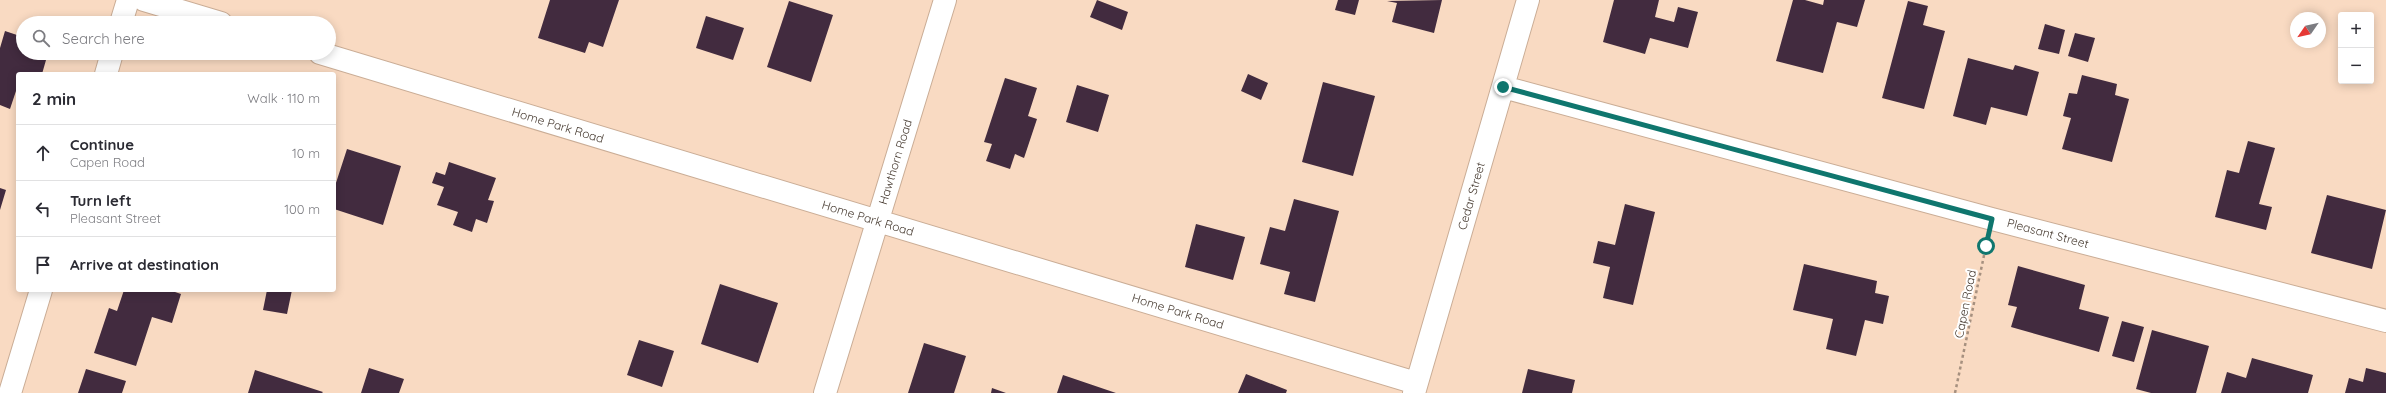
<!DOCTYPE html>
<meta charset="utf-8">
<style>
:root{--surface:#fff;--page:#f2f2f3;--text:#2b2b33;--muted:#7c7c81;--line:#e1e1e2}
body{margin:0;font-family:Quicksand,sans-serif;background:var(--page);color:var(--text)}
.controls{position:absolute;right:12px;top:12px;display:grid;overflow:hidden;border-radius:4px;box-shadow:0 2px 10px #0003}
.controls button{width:36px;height:36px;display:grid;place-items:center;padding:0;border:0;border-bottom:1px solid var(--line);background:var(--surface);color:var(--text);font:20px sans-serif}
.compass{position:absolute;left:2290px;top:12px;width:36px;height:36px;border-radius:50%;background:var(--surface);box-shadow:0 2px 10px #0003;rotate:236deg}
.stop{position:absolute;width:12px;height:12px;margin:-9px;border:3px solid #0f766e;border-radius:50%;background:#fff}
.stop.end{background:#0f766e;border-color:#fff;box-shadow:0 1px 4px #0008}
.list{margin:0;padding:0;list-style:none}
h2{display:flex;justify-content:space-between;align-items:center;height:52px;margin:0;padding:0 16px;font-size:17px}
h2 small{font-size:13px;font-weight:400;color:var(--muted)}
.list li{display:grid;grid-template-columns:26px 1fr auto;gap:12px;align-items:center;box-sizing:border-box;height:56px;padding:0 16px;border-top:1px solid var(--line)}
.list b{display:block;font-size:15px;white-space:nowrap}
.list p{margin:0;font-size:13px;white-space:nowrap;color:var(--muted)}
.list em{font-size:13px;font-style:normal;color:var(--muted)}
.icon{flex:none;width:22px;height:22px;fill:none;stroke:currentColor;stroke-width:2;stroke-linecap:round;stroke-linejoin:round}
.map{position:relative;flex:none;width:2386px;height:393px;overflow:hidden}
.search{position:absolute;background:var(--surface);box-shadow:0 2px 10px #0003;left:16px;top:16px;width:320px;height:44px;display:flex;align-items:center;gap:10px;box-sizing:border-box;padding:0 14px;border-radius:22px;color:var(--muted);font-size:15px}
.panel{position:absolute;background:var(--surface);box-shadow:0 2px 10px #0003;left:16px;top:72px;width:320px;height:220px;border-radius:4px}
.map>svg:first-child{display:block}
</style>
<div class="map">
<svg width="2386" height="393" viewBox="0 0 2386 393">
<rect width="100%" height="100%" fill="#f9dac2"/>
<path fill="#422b3f" d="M550,0H619L603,47L589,42L585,53L538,38Z
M1097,0L1128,12L1122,30L1090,17Z
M1338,0H1359L1355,15L1335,10Z
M1442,0L1434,33L1392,22L1397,3L1387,1Z
M1614,0H1659L1655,17L1674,22L1678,7L1698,12L1688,48L1650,38L1645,54L1603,42Z
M1793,0H1805L1823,5L1824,0H1865L1857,27L1837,22L1823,73L1776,61Z
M789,1L833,15L811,82L767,67Z
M1908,1L1928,6L1923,25L1945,31L1924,109L1882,98Z
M706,16L744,28L733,60L696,48Z
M2045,24L2065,30L2059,54L2038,49Z
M5,31L23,37V53H48L42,74H18V91H16L10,109L0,105V48Z
M2075,33L2095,38L2088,62L2068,56Z
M1968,58L2013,70L2015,65L2039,72L2027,116L1991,107L1986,125L1953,116Z
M1248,74L1268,83L1261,100L1241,91Z
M2082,75L2117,84L2115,95L2129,99L2112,162L2062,149L2071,118L2063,116L2069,93L2077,94Z
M1005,78L1037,88L1028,116L1037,119L1024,158L1015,154L1010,169L986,161L992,144L984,142Z
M1323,82L1375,96L1353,176L1302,162Z
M1077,85L1109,95L1098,132L1066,122Z
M2248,141L2275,148L2259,204L2272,207L2266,230L2215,217L2227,170L2239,173Z
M347,149L401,166L383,225L334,209V189Z
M449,162L496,178L488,200L494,201L487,223L476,219L472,232L453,225L458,212L437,205L444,187L432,183L436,172L445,175Z
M0,188L6,190L0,210Z
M2327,195L2386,210L2372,269L2311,253Z
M1294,199L1339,211L1315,302L1284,294L1290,272L1260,264L1270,227L1285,231Z
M1625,204L1655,212L1633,305L1603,298L1610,267L1593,263L1598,241L1615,245Z
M1196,224L1245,237L1233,280L1185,267Z
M1804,264L1877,281L1875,293L1889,296L1883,324L1865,320L1856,356L1826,349L1833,319L1793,310Z
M2018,266L2085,285L2079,309L2109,317L2099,352L2011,327L2017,307L2008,305Z
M720,284L778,303L758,363L701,344Z
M124,290H169L181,294L172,323L152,317L136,366L94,353L109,308L117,311Z
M267,290H292L287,314L263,310Z
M2122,321L2144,327L2134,362L2112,356Z
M2152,330L2209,346L2196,393H2151L2136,389Z
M639,340L674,351L662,387L627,375Z
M924,343L966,356L954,393H908Z
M2252,358L2313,375L2308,393H2221L2227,372L2246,378Z
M369,368L404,379L399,393H361Z
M2366,368L2386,373V393H2345L2349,378L2363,382Z
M86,369L126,381L122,393H78Z
M1528,369L1575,380L1572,393H1522Z
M255,370L323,392L322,393H248Z
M1246,374L1287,390L1286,393H1238Z
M1063,375L1116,393H1057Z
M992,388L1006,393H991Z"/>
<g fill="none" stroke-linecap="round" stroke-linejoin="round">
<g stroke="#caad96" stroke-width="24">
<path id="minor" d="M144,0L221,23
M121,23L128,0
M320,53L1416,383
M106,74L112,53
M1503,87L1992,219L2386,321
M10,393L41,290
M825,393L945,0
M1414,393L1528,0"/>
</g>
<path stroke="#a6907f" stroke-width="2.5" stroke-dasharray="3 3" stroke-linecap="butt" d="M1955,393L1986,246"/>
<use href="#minor" stroke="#fff" stroke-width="22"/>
</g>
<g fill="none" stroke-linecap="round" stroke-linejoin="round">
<path stroke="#0f766e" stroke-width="5" d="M1503,87L1992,219L1986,246"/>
</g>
<g text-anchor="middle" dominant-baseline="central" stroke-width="4" stroke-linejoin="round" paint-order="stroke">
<g font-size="12" fill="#463a30" stroke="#fff">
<text transform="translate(558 125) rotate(17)">Home Park Road</text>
<text transform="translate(895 162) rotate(-73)">Hawthorn Road</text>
<text transform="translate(1471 196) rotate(-74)">Cedar Street</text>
<text transform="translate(868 218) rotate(17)">Home Park Road</text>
<text transform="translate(2048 233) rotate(15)">Pleasant Street</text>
<text transform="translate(1965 304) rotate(-79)">Capen Road</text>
<text transform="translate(1178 311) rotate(17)">Home Park Road</text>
</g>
</g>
</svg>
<div class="controls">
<button>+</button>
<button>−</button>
</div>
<svg class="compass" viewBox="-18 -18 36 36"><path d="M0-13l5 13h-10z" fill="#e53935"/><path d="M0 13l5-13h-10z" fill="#7c7c81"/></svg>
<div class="stop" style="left:1986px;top:246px"></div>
<div class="stop end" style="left:1503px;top:87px"></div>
<div class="search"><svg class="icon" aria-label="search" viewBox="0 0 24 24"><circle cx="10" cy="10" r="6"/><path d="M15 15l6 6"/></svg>Search here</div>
<section class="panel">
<h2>2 min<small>Walk · 110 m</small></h2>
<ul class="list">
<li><svg class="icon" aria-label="ahead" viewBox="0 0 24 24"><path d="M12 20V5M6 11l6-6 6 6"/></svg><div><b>Continue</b><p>Capen Road</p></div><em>10 m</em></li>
<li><svg class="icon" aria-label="left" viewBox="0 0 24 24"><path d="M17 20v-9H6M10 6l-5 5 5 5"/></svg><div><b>Turn left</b><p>Pleasant Street</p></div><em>100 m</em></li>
<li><svg class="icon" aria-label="arrive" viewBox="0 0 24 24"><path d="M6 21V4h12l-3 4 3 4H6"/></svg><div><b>Arrive at destination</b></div></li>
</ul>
</section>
</div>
